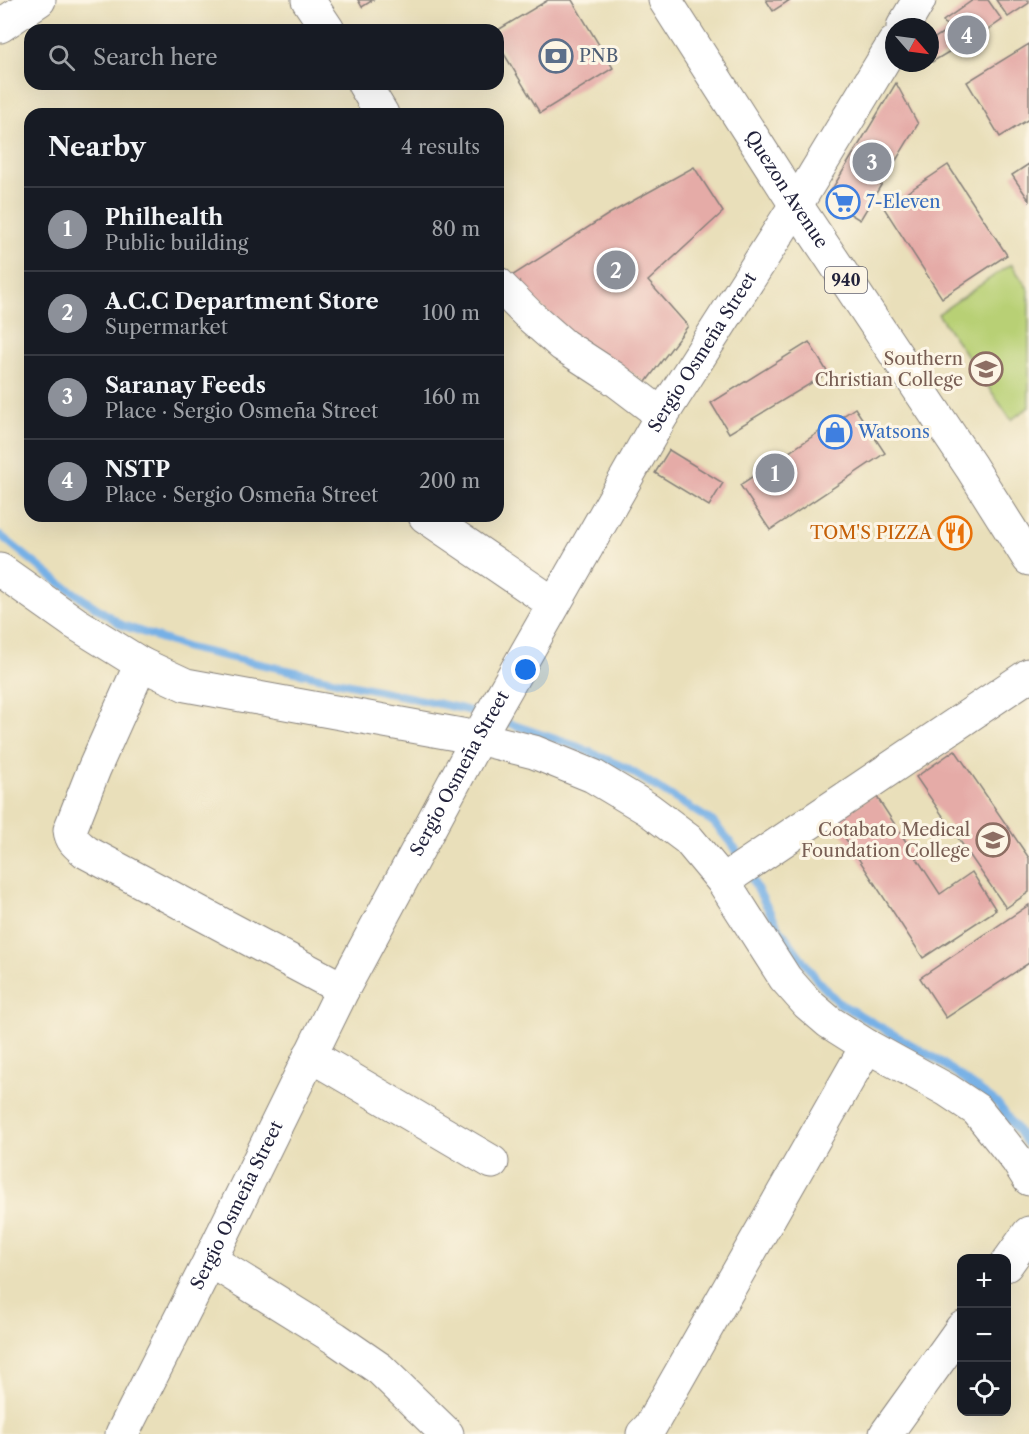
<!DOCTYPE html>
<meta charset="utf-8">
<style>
:root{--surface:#171b24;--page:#20242c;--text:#f1f3f6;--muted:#9ea1a6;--line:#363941;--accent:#8c9099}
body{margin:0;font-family:"Libre Caslon Text",serif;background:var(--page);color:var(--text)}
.controls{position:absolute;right:18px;bottom:18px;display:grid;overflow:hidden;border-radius:12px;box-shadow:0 6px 24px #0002}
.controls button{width:54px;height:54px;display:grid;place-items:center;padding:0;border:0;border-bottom:2px solid var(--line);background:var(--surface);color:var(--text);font:30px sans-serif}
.compass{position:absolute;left:885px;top:18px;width:54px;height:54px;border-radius:50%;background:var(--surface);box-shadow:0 6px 24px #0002;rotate:118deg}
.you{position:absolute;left:526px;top:670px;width:21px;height:21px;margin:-15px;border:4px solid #fff;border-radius:50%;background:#1a73e8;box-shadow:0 0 0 9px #1a73e833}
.badge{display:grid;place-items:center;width:39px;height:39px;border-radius:50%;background:var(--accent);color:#fff;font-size:20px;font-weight:700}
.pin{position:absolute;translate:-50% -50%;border:3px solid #fff;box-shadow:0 2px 6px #0006}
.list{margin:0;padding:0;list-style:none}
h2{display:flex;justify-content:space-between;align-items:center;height:78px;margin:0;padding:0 24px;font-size:26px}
h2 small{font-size:20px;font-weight:400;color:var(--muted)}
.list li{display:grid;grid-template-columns:39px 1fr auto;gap:18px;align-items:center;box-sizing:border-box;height:84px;padding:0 24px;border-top:2px solid var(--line)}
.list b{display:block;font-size:22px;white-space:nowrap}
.list p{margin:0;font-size:20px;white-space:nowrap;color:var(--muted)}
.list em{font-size:20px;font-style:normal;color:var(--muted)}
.icon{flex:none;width:33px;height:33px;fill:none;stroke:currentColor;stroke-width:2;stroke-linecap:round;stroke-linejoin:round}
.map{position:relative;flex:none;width:1029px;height:1434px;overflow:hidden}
.search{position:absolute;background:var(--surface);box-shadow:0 6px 24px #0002;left:24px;top:24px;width:480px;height:66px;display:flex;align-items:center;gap:15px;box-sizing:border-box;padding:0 21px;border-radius:18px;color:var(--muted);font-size:22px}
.panel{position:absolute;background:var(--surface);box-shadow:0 6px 24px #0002;left:24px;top:108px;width:480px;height:414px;border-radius:18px}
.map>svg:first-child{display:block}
</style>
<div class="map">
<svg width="1029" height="1434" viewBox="0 0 1029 1434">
<rect width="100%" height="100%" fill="#fcf5e5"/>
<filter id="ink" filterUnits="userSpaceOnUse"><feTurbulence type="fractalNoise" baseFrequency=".0167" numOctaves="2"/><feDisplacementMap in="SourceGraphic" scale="12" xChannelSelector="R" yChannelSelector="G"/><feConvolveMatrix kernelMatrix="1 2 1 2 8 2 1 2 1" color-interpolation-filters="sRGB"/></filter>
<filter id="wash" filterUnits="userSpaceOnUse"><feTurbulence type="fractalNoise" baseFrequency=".008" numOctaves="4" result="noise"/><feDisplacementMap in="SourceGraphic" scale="24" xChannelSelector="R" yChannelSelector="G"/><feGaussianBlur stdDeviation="1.35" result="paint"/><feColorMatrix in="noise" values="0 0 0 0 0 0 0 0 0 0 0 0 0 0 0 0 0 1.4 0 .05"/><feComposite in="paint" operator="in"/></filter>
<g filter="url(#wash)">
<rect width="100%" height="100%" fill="#e9dfba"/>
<path fill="#b8d074" stroke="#6d7958" stroke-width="1.5" d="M1011,264L1029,290V407L1011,420L938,314Z"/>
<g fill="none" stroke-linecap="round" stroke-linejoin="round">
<path stroke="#76b0e6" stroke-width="8" d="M0,535L57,581L122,625L188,648L463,709L484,715
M496,719L576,746L626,768L713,822L735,848L742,861
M748,872L777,925L818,981L839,1003L938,1060L998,1104L1029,1146"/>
</g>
<g id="blocks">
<path fill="#e5aba7" d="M358,0H373L362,7Z
M548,0H572L613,68L540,113L498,44V30Z
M766,0H790L773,11Z
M973,0H988L1002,20L962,48L943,21Z
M996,0H1029V3L1008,17Z
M947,30L957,47L932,62L930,60V41Z
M1029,44V119L1000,137L967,82Z
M896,83L918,124L860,220L826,199Z
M1029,164V200L1012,175Z
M948,165L1007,255L942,298L884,208Z
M694,167L723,212L648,281L688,326L646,382L573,336L510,277L609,214Z
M809,342L828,373L729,433L711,403Z
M855,408L885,453L770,530L740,485Z
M669,450L723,483L709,506L655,473Z
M955,750L1029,858V892L1006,908L916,777Z
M875,794L940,894L972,872L996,910L923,958L834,821Z
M1029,905V963L946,1018L920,978Z"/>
</g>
</g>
<g filter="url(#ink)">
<use href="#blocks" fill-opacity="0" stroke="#86807a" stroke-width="1.5"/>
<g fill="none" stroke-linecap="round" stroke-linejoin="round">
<g stroke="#86807a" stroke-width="35">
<g id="minor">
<path d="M308,0L328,30"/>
<path d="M0,26L39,0"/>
<path d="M903,27L919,0"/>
<path d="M364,84L382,114"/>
<path d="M498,284L530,316L563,345L612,377L662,415"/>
<path d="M425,516L554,604"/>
<path d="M0,570L75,623L141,664L186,685L478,738L534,752L593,776L648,809L688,839L723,881L785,978L808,1004L829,1022L867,1046L947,1090L977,1110L1017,1160L1029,1179"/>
<path d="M141,664L94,769L70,830C71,841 78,845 86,852L343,989"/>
<path d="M723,881L1029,675"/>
<path d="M310,1055L492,1162"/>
<path d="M210,1260L335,1338L380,1369L447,1434"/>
<path d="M1006,1265L1029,1233"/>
<path id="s1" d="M122,1434L210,1260L343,989L478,738L662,415L796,205L894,43"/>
<path d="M643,1434L650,1427L867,1046"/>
<path d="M886,1434L962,1328"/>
</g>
</g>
<g stroke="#86807a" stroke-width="35">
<g id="major">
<path id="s2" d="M665,0L796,205L971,467L1029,559"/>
</g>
</g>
<use href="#minor" stroke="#fff" stroke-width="33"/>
<use href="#major" stroke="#fff" stroke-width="33"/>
</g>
</g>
<defs>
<g id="bank-ring" transform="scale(1.725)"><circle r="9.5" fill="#fcf5e5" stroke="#5c6f8a" stroke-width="1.5"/><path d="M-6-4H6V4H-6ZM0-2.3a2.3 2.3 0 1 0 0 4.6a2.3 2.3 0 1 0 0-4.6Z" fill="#5c6f8a"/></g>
<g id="supermarket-ring" transform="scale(1.725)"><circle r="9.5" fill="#fcf5e5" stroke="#3f7fe0" stroke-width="1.5"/><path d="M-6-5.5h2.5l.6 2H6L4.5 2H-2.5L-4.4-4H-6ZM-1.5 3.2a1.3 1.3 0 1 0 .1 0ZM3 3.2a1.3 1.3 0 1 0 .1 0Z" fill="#3f7fe0"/></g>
<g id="university-ring" transform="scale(1.725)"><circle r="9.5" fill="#fcf5e5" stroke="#8d6e63" stroke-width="1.5"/><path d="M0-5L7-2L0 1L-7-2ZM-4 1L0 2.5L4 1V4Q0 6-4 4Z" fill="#8d6e63"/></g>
<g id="shop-ring" transform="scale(1.725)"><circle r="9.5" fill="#fcf5e5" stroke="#3f7fe0" stroke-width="1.5"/><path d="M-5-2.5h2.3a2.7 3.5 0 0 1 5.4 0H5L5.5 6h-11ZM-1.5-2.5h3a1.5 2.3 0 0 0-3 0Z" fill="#3f7fe0"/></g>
<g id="restaurant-ring" transform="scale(1.725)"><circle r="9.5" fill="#fcf5e5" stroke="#e8710a" stroke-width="1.5"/><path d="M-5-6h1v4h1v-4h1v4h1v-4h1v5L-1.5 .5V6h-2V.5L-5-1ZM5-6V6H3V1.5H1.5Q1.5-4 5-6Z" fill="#e8710a"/></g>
</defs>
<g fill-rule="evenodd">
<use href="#bank-ring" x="556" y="56"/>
<use href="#supermarket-ring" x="843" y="202"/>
<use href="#university-ring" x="986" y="369"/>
<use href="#shop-ring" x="835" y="432"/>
<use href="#restaurant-ring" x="955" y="533"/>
<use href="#university-ring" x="993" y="840"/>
</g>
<g text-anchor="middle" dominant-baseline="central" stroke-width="6" stroke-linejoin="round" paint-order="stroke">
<rect fill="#fcf5e5" stroke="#63616e" stroke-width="1.5" x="825" y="267" width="42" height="26" rx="4.5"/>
<g font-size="16" font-weight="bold" fill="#22223b">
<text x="846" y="280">940</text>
</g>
<g font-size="18" fill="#4e5e75" stroke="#fcf5e5" text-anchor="start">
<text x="579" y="56">PNB</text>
</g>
<g font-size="18" fill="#22223b" stroke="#fcf5e5">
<text stroke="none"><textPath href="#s2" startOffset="225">Quezon Avenue</textPath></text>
<text stroke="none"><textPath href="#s1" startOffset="1228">Sergio Osmeña Street</textPath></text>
<text stroke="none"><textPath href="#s1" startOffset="742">Sergio Osmeña Street</textPath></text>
<text stroke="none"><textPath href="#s1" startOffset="256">Sergio Osmeña Street</textPath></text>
</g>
<g font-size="18" fill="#366cbe" stroke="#fcf5e5" text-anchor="start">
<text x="866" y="202">7-Eleven</text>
<text x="858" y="432">Watsons</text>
</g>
<g font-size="18" fill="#785e54" stroke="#fcf5e5" text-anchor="end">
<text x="963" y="359">Southern<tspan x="963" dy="21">Christian College</tspan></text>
<text x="970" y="830">Cotabato Medical<tspan x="970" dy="21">Foundation College</tspan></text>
</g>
<g font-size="18" fill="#c56008" stroke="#fcf5e5" text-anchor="end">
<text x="932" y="533">TOM'S PIZZA</text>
</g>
</g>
</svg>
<div class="controls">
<button>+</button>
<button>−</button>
<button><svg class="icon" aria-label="locate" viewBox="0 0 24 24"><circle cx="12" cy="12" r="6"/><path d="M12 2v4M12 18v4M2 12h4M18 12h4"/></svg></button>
</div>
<svg class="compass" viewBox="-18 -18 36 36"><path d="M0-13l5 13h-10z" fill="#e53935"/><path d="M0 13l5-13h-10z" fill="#9ea1a6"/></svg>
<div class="you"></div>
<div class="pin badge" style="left:775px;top:473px">1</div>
<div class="pin badge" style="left:616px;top:270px">2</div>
<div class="pin badge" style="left:872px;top:162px">3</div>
<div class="pin badge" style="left:967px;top:35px">4</div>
<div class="search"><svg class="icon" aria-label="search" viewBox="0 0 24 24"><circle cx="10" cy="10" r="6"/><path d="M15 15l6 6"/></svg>Search here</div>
<section class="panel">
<h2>Nearby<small>4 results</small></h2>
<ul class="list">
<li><span class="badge">1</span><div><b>Philhealth</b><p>Public building</p></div><em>80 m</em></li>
<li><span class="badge">2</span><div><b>A.C.C Department Store</b><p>Supermarket</p></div><em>100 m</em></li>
<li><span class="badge">3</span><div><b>Saranay Feeds</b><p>Place · Sergio Osmeña Street</p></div><em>160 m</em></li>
<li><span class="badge">4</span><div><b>NSTP</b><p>Place · Sergio Osmeña Street</p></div><em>200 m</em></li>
</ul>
</section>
</div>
